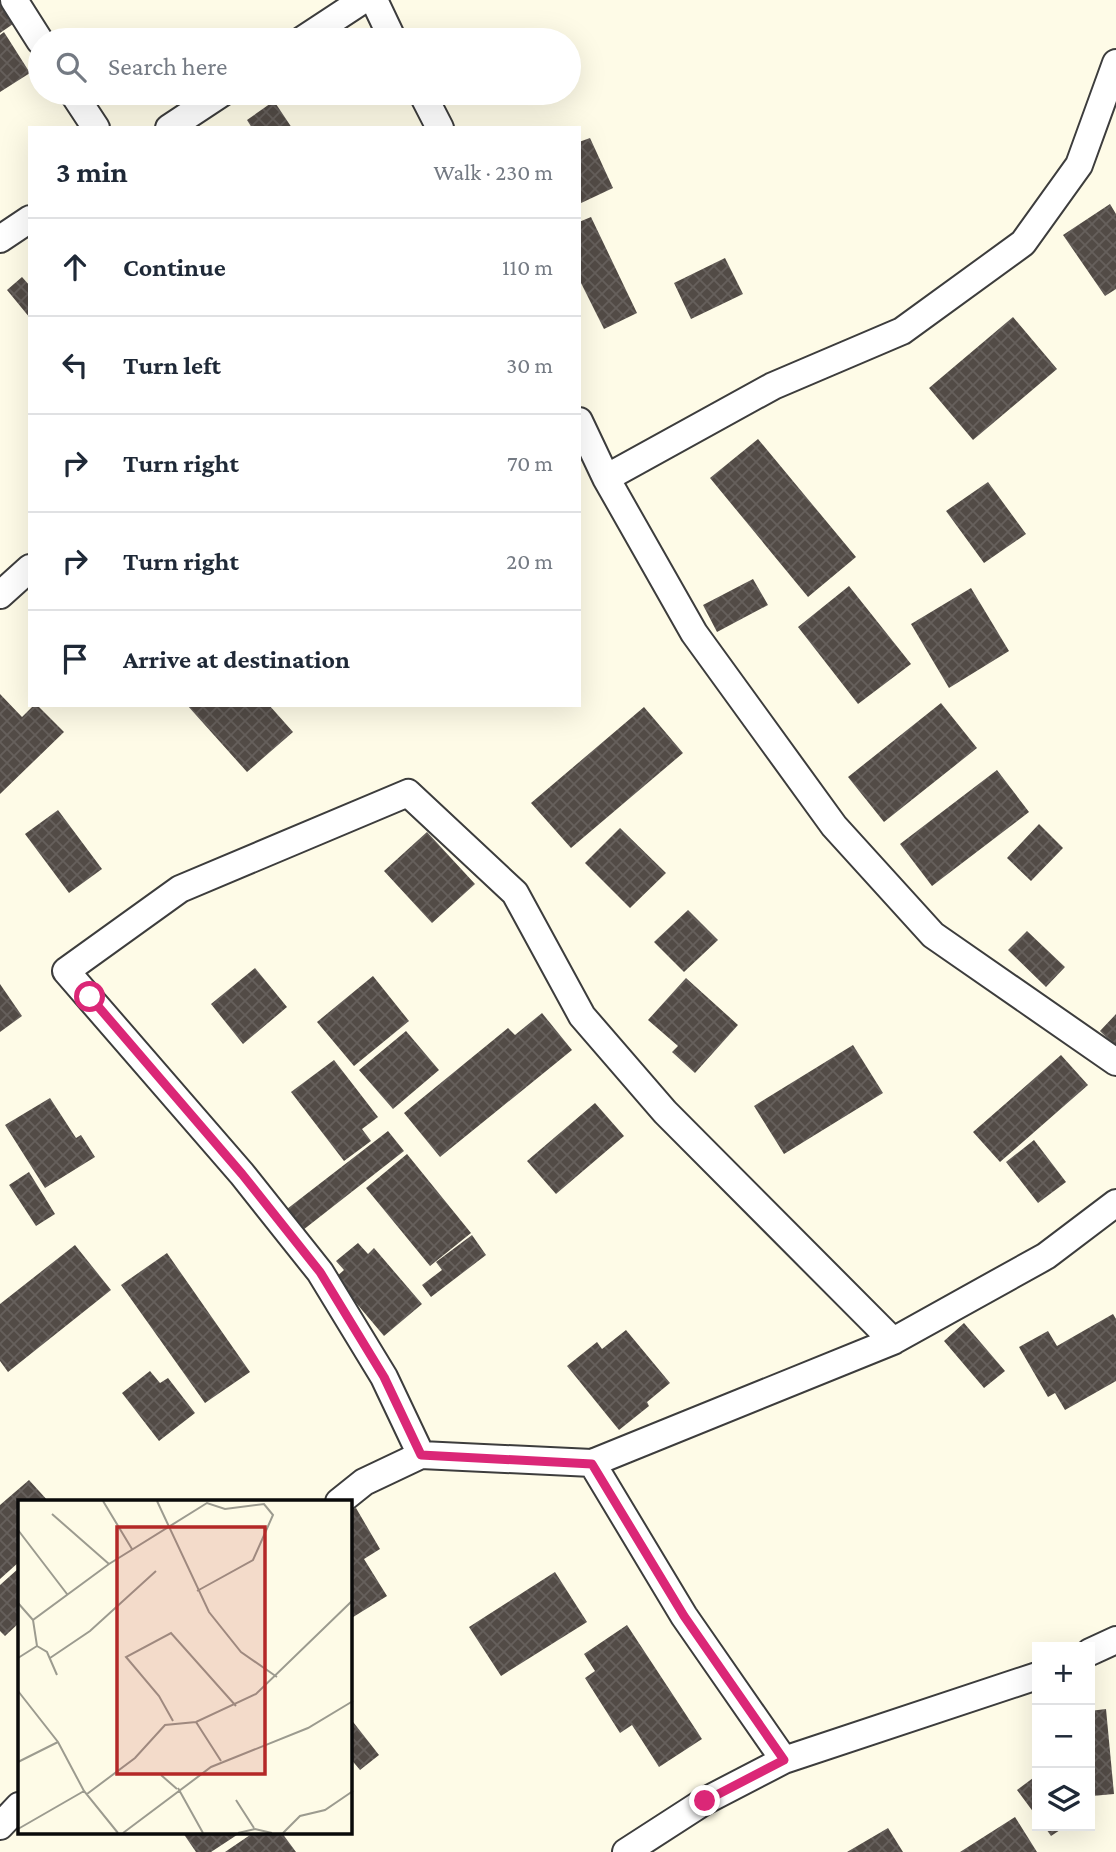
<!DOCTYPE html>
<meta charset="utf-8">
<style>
:root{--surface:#fff;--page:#f2f2f3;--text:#1f2937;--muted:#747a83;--line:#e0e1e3}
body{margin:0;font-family:"Crimson Pro",serif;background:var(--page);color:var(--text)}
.controls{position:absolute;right:21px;bottom:21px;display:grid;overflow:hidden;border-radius:0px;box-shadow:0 7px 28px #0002}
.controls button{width:63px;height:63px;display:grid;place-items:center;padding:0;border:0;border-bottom:2px solid var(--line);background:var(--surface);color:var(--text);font:35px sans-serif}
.stop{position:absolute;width:21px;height:21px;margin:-16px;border:5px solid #db2777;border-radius:50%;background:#fff}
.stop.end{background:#db2777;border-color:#fff;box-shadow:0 2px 7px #0008}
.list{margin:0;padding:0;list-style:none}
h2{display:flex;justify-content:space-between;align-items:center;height:91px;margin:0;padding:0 28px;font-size:30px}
h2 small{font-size:23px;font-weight:400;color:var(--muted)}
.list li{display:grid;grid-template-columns:46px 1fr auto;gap:21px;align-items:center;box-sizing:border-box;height:98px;padding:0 28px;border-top:2px solid var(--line)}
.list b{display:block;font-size:26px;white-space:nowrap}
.list em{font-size:23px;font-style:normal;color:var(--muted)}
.icon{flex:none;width:38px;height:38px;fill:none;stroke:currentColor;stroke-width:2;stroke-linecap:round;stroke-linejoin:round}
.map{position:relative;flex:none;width:1116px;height:1852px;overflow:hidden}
.search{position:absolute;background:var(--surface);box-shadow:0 7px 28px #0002;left:28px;top:28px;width:553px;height:77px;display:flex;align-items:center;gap:18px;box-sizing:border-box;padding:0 24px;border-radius:38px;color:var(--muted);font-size:26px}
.panel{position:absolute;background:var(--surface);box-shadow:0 7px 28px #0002;left:28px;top:126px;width:553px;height:581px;border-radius:0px}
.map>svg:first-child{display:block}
</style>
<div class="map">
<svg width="1116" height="1852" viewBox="0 0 1116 1852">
<defs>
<pattern id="building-cross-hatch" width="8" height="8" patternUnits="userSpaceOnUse" patternTransform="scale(1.75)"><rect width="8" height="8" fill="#524b46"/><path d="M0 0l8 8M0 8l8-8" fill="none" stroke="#66605c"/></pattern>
</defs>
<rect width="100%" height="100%" fill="#fefbe7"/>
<path fill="url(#building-cross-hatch)" d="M0,5L13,24L0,33Z
M4,32L30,73L0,92V35Z
M274,101L292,128H252L247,120Z
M590,138L613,188L579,204V142Z
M1110,204L1116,214V289L1105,296L1063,235Z
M591,217L637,313L604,329L579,279V222Z
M725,258L743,294L691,319L674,283Z
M22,277L30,286V318L7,290Z
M1013,317L1057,369L973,440L929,388Z
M758,439L856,557L808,597L710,478Z
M988,482L1026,534L984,563L946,511Z
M753,579L768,605L717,632L703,605Z
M849,586L911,664L858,704L798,627Z
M971,588L1009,651L949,688L911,624Z
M0,694L22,717L34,705H37L64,732L0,794Z
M941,703L977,748L884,822L848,777Z
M187,705H269L293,732L247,772Z
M644,707L683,753L571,848L531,803Z
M997,770L1029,812L932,886L900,844Z
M58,810L102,869L69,893L25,834Z
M1039,824L1063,848L1031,881L1007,858Z
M620,828L666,873L630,908L585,863Z
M427,832L475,884L432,923L384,871Z
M688,910L718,940L684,972L654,942Z
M1027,931L1065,967L1046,987L1008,950Z
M255,968L287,1007L243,1044L211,1004Z
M373,976L409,1021L354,1066L317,1022Z
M686,978L738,1025L695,1073L672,1052L678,1046L648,1020Z
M0,984L22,1016L0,1032Z
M542,1013L572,1050L440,1157L404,1113L508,1028L515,1035Z
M1116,1014V1047L1100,1031Z
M406,1031L439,1070L393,1109L359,1070Z
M853,1045L883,1093L784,1154L754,1106Z
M1061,1055L1088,1085L1000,1162L973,1132Z
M334,1060L378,1117L362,1129L371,1141L344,1161L291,1092Z
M50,1098L76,1138L81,1135L95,1157L45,1188L5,1125Z
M595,1103L624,1136L556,1194L527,1161Z
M388,1131L404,1151L303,1230L287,1209Z
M1034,1140L1066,1182L1038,1203L1006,1162Z
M407,1154L471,1233L430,1266L366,1188Z
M29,1172L55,1214L36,1226L9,1185Z
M472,1235L486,1255L431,1297L422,1285L442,1270L436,1262Z
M358,1243L368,1254L374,1248L422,1304L384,1336L335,1278L344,1270L336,1261Z
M75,1245L111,1290L8,1372L0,1361V1304Z
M167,1253L250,1372L205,1403L121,1285Z
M1113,1314L1116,1319V1381L1065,1410L1055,1393L1048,1397L1019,1347L1048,1331L1057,1346Z
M964,1323L1005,1371L984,1388L944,1341Z
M626,1330L670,1383L647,1402L649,1406L619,1430L567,1366L597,1342L602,1349Z
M150,1371L160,1383L168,1378L195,1413L159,1441L122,1393Z
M29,1480L49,1502H19V1562L0,1579V1505Z
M356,1508L380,1549L364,1559L387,1596L350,1619V1511Z
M19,1568V1623L5,1636L0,1631V1585Z
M555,1572L587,1622L501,1676L469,1627Z
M627,1625L702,1739L659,1767L632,1725L620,1733L585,1678L595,1671L584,1654Z
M1106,1709L1114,1794L1092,1796L1090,1765V1711Z
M350,1718L379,1755L360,1770L350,1758Z
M1037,1775V1817L1017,1790Z
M1015,1817L1037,1852H960Z
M1044,1826H1066L1051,1836Z
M888,1828L903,1852H847Z
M183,1833H240L211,1852H196Z
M253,1833H282L296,1852H225Z"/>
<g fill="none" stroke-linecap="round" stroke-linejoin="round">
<g stroke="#3d3d3d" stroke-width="30">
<path id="minor" d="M14,0L40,41
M374,0L393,40
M302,40L363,0
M73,93L96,128
M422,93L440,128
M169,128L222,93
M0,239L30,219
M579,421L606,478L694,633L834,826L933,935L1116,1062
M606,478L773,386L902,331L1023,243L1079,165L1116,63
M0,595L30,568
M421,1455L384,1377L320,1272L242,1174L66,971L180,889L408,793L515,893L582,1016L665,1112L893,1341
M592,1463L684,1616L784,1760
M339,1502L364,1482L421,1455L592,1463L893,1341L1046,1256L1116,1203
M1090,1652L1116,1640
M0,1826L19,1806
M626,1852L705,1801L784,1760L1037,1676"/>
</g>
<use href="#minor" stroke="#fff" stroke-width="26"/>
</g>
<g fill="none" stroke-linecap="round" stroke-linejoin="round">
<path stroke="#db2777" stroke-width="9" d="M90,997L242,1174L320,1272L384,1377L421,1455L592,1464L684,1616L784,1760L705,1801"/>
</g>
<g transform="translate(18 1500)">
<rect width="334" height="334" fill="#fefbe7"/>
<path fill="none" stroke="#9c9b8f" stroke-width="2" d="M85,1L114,49M139,1L191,112L223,152L259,177M34,14L91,64M0,30L49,94M0,103L15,120M0,158L19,146M32,158L72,131L138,71M39,175L29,152L19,146L15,120L91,64L189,3L207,9L246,4L255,15L235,60L179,91M0,191L40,242L66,291L100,333M155,221L141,196L108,157L153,133L218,206M178,222L203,261M0,262L40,242M143,275L159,289M160,288L185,333M69,294L117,258L147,225L178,222L238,194L335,100M218,300L236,328M0,329L66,291M105,333L193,267L290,228L335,201M220,333L237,329L254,333M265,333L282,316L307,310L335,291"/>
<path fill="#b42827" fill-opacity="0.15" stroke="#b42827" stroke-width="3.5" d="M99,27H247V274H99Z"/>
<rect width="334" height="334" fill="none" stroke="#0a0a0a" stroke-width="3.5"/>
</g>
</svg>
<div class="controls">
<button>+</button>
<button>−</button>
<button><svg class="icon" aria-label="layers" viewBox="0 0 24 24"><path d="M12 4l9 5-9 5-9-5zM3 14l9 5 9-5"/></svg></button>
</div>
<div class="stop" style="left:90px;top:997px"></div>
<div class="stop end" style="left:705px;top:1801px"></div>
<div class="search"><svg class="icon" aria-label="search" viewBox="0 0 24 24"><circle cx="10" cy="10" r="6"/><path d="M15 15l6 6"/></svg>Search here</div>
<section class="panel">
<h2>3 min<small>Walk · 230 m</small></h2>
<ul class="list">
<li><svg class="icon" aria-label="ahead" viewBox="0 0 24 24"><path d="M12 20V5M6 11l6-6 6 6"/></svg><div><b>Continue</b></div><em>110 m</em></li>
<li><svg class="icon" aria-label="left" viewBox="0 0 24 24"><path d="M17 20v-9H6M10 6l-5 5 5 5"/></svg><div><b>Turn left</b></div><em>30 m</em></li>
<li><svg class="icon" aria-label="right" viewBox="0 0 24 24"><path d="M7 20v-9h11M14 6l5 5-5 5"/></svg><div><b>Turn right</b></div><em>70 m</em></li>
<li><svg class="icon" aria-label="right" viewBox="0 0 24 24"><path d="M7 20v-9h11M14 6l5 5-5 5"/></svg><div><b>Turn right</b></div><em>20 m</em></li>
<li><svg class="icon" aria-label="arrive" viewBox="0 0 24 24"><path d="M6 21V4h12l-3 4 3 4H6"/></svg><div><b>Arrive at destination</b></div></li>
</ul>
</section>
</div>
